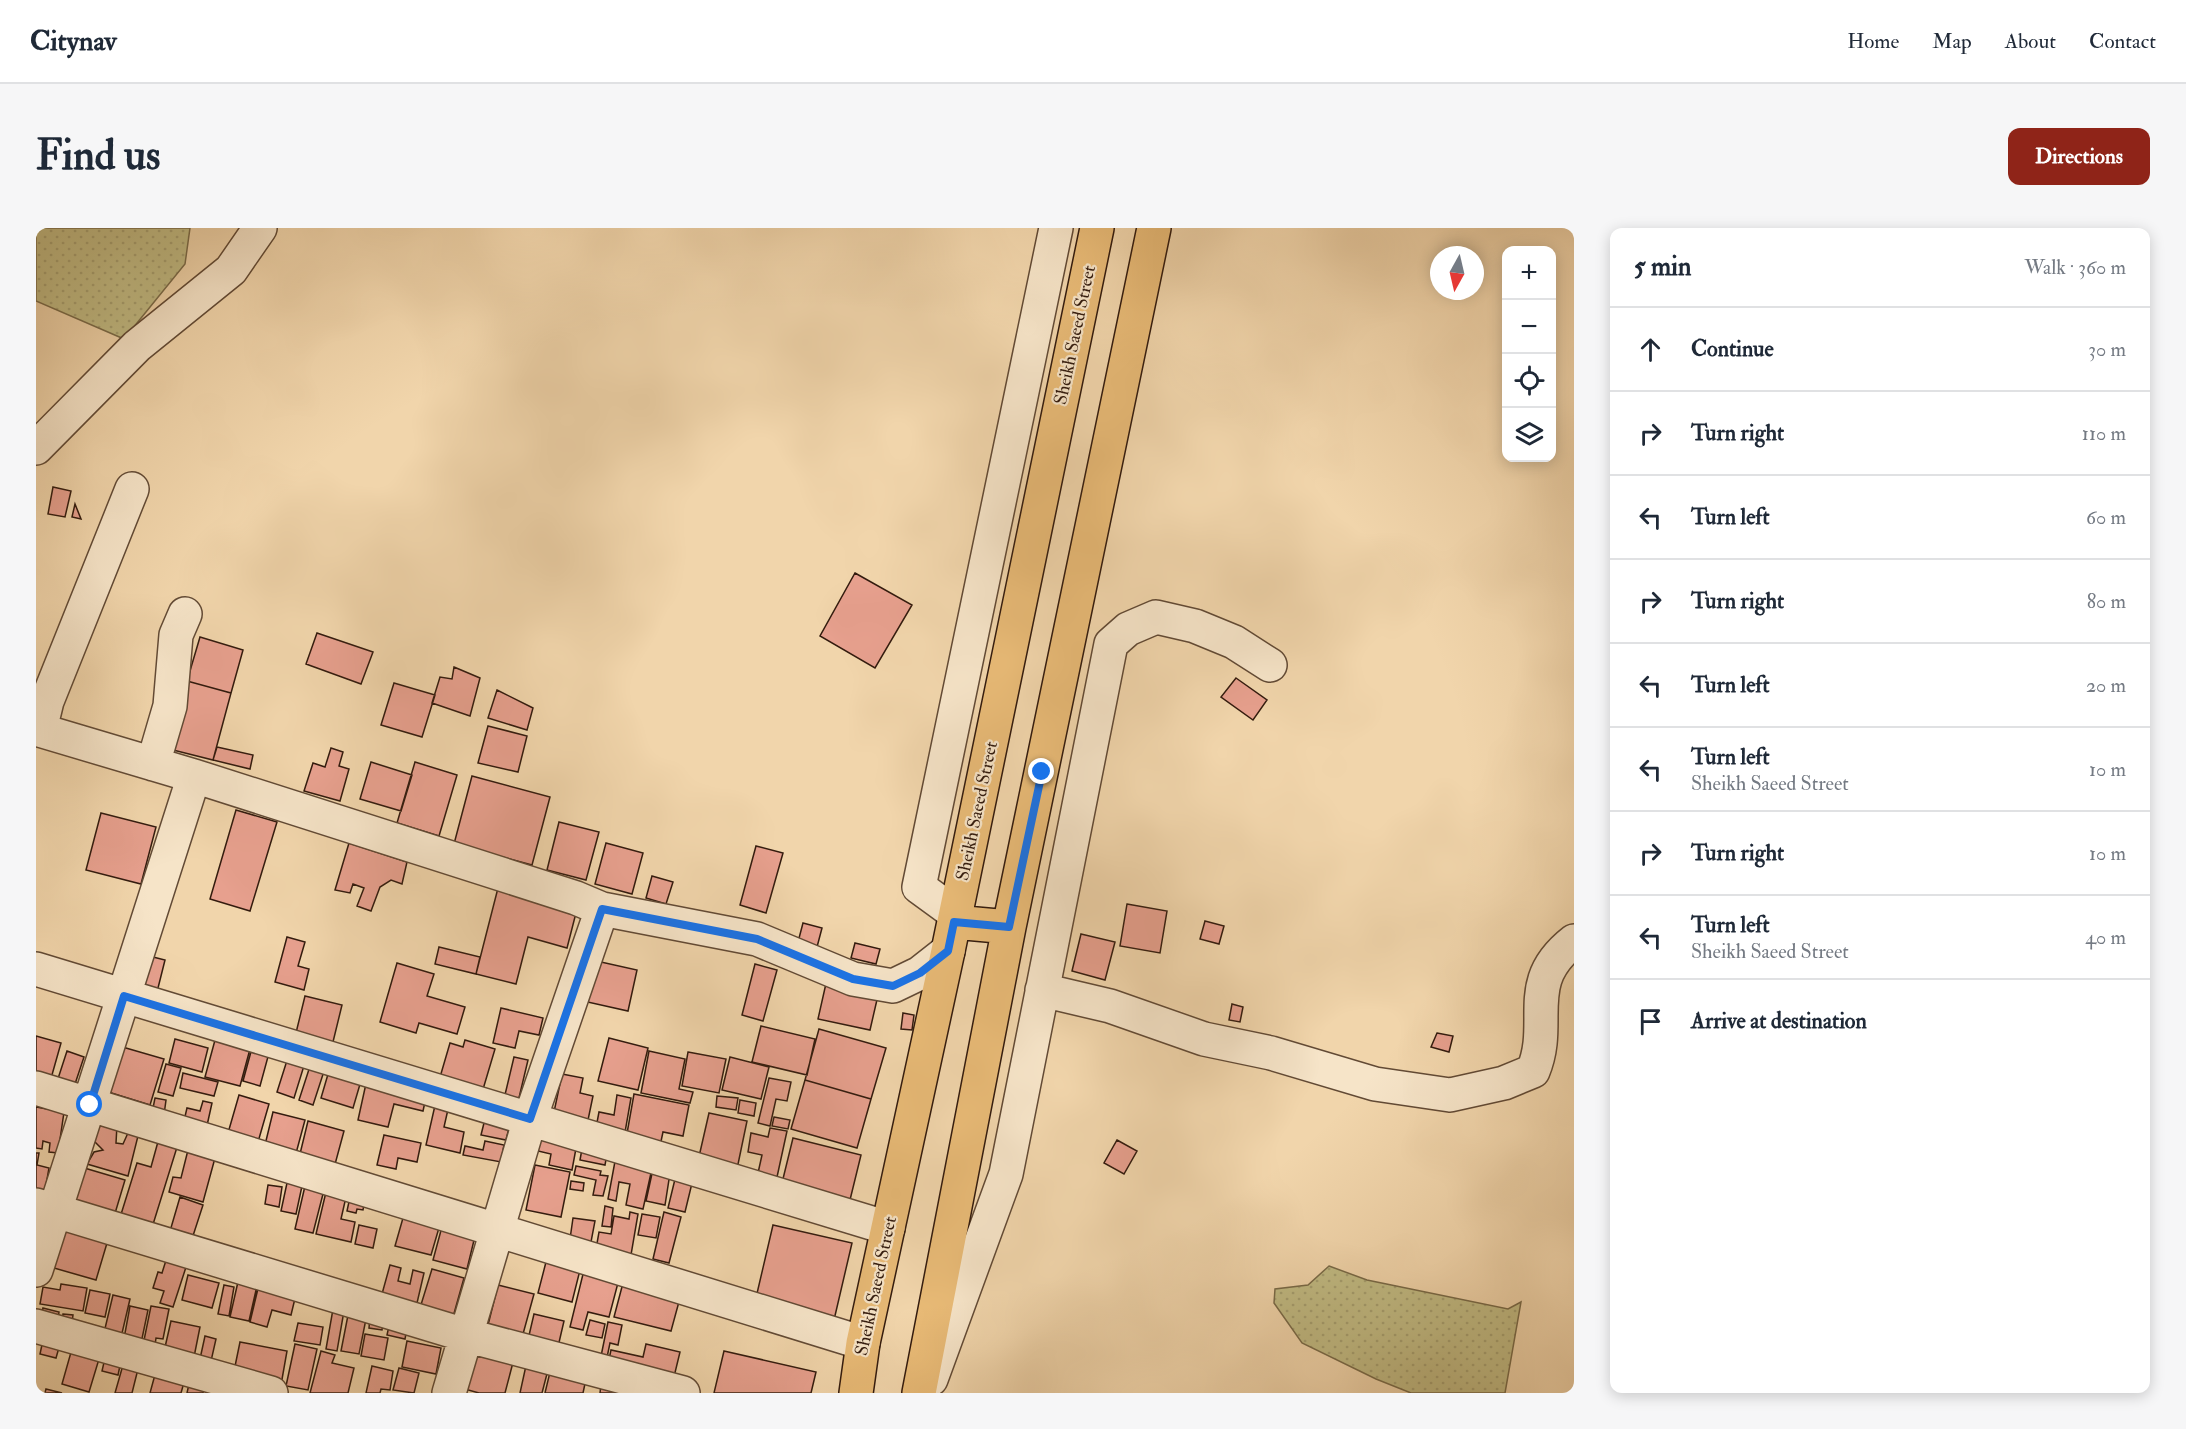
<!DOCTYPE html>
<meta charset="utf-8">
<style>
:root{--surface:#fff;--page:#f6f6f7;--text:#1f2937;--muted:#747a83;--line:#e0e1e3;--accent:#8f2418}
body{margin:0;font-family:"IM FELL Double Pica",serif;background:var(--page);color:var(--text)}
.controls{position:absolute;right:18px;top:18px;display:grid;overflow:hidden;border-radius:12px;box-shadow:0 3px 15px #0003}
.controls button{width:54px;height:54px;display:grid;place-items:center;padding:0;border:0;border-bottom:2px solid var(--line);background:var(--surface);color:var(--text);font:30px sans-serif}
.compass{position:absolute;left:1394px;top:18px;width:54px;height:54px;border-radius:50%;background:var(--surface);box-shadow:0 3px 15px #0003;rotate:188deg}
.stop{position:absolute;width:18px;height:18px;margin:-14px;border:4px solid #1a73e8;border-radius:50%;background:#fff}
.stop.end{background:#1a73e8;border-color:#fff;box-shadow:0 2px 6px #0008}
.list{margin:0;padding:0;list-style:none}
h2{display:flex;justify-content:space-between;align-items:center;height:78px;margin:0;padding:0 24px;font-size:26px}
h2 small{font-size:20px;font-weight:400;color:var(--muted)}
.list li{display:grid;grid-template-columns:39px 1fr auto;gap:18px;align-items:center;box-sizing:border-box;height:84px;padding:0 24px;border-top:2px solid var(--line)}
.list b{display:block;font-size:22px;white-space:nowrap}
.list p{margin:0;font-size:20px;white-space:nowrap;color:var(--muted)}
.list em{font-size:20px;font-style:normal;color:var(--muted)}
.icon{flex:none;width:33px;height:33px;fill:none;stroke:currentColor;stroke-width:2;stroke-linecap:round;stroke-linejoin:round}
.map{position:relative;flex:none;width:1538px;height:1165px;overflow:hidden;border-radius:12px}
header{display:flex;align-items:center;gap:36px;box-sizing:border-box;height:84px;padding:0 30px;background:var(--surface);border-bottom:2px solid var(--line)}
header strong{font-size:28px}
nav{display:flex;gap:33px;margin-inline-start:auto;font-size:21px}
.intro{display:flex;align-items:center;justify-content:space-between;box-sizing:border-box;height:144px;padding:0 36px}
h1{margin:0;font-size:42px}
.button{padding:15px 27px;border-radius:12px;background:var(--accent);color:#fff;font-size:21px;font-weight:700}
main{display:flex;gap:36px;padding:0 36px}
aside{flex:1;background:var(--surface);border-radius:12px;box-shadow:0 3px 15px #0003}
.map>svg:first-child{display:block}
</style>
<header>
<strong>Citynav</strong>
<nav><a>Home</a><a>Map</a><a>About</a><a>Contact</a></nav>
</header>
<div class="intro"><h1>Find us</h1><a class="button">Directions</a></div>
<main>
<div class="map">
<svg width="1538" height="1165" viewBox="0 0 1538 1165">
<defs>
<pattern id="grass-dots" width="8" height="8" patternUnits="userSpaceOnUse" patternTransform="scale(1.5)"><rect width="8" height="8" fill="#c1bb84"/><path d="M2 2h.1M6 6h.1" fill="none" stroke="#a6a071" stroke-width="1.8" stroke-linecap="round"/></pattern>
</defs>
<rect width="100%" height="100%" fill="#f1d5ab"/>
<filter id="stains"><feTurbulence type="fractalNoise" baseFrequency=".00333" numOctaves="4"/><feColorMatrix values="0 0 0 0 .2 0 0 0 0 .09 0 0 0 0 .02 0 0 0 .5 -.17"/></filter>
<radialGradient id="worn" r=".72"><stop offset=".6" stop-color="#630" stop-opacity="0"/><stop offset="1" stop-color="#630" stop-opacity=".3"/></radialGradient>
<path fill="url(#grass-dots)" stroke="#7a6b49" stroke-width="1.5" d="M0,0H154L149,36L88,111L0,73Z
M1293,1038L1331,1052L1472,1081L1485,1074L1469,1165H1375L1340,1151L1266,1115L1238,1075L1239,1061L1272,1057Z"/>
<path fill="#e7a08e" stroke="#331b0e" stroke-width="1.5" d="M17,259L35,263L29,289L12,286Z
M39,276L45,291L36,289Z
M819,345L876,377L839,440L784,408Z
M281,405L337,424L325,456L270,436Z
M164,409L207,422L195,465L151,453Z
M418,439L444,450L434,488L396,475L404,449L416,451Z
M1200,450L1231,472L1217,492L1185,469Z
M151,453L195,465L177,532L133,521Z
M358,455L399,467L386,509L345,497Z
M461,462L497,480L491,502L452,490Z
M452,498L491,508L482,544L442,535Z
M181,519L217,527L214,541L177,532Z
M295,520L307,524L303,538L313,541L304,573L268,563L277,535L289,539Z
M335,534L376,547L365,583L324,571Z
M379,534L421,547L403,608L361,595Z
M436,548L514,569L496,637L418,616Z
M200,582L241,594L214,683L174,671Z
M65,585L120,599L105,656L50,642Z
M523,594L563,604L550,652L511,642Z
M313,615L371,634L366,656L355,652L344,659L335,683L321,678L328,660L317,656L314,665L299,662Z
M570,615L607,625L596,666L559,656Z
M720,618L747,625L730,685L704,677Z
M616,648L637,654L630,676L610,670Z
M462,660L541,681L531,720L492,709L480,756L440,746Z
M1091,676L1131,683L1124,725L1084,718Z
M1169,693L1188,698L1183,716L1164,711Z
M767,695L786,700L781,719L762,714Z
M1045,706L1079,714L1069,752L1036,743Z
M251,709L269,714L262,738L273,741L268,762L239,754Z
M819,715L844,721L840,736L815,730Z
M403,719L444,729L440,746L399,736Z
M117,729L129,732L121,764L105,760L111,733L116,734Z
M556,732L601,742L592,783L547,773Z
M361,735L398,746L391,768L429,779L421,806L383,795L380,805L344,794Z
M719,736L741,742L727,793L706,787Z
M791,751L843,763L834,802L782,791Z
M269,768L306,777L296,818L259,809Z
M1196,776L1207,779L1204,794L1193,792Z
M465,780L507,790L503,807L483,803L479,820L457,815Z
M867,785L878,787L876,802L865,801Z
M725,798L779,811L771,847L716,834Z
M182,801L217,810L204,858L169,849Z
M783,801L850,820L835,871L769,852Z
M1401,805L1417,808L1413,824L1395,819Z
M0,808L25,815L12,861L0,858Z
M573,810L612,820L602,862L562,853Z
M139,811L172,820L166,844L133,835Z
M429,812L459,821L445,868L402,856L414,815L427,819Z
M83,818L128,831L114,877L69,863Z
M216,820L233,825L224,858L207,853Z
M31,823L48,829L35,868L18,863Z
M254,823L271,828L258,870L241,864Z
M613,823L649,831L643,861L657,864L654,875L605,865Z
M652,824L690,831L683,865L646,858Z
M277,829L291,834L277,877L263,872Z
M478,829L492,832L482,874L468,871Z
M694,829L733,839L725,871L686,862Z
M130,836L145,840L137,868L122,864Z
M295,836L327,846L317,880L285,870Z
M147,845L182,854L178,868L144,860Z
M526,846L547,850L544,865L557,868L552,892L518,884Z
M733,850L755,854L751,873L740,871L734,898L722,895Z
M331,851L391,865L387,883L358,876L352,899L322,892Z
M769,852L835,871L821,920L755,901Z
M598,866L653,877L647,908L627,904L624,918L590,911Z
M203,867L233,876L222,914L192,905Z
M581,867L595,870L588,910L559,905L563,884L578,887Z
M681,868L702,870L700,882L680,879Z
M119,870L130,872L128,887L116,885Z
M704,872L720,875L718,888L702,885Z
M167,873L176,875L170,902L147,897L151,880L164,883Z
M400,873L413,877L408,899L428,904L424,925L390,917Z
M0,879L28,884L22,925L13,924L14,915L7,913L6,921L0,920Z
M237,884L269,892L259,929L228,921Z
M673,885L711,893L701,941L662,933Z
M61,889L81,897L80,915L87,916L96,896L103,904L92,948L51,936L58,924L67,922L57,912Z
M738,889L754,892L752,901L736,898Z
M449,891L474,896L470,912L445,907Z
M272,893L308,903L298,940L263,930Z
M734,900L751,903L741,949L722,945L726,927L712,924L715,905L732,909Z
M348,907L385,915L381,934L362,930L360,941L341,937Z
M505,908L541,915L536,942L513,937L515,926L502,923Z
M123,910L142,916L114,1006L82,996L101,935L115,939Z
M757,910L825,927L813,976L745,959Z
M1081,912L1101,923L1088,946L1068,935Z
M449,913L468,917L465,934L427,927L429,918L447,922Z
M546,921L571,926L569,937L544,932Z
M152,922L179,930L167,974L133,964L137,949L145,950Z
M0,925H3L1,937L13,940L8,969L0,968Z
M580,928L617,936L607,981L590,977L594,956L583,954L580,973L572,971Z
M499,937L534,944L525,989L490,982Z
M540,938L565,943L564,947L572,948L567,968L557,967L560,952L538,947Z
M45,939L89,952L77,992L33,978Z
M617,941L634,945L629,977L610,973Z
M640,947L657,951L649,984L632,980Z
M535,953L548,955L547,963L534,961Z
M251,955L266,958L260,986L245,983Z
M232,957L246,959L243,979L229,976Z
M269,958L288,962L277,1005L259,1001Z
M290,964L310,969L305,991L319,994L315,1014L280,1006Z
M144,969L167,977L154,1017L132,1010Z
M314,969L329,972L327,982L321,981L320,985L311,983Z
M569,978L577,980L575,999L566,998Z
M369,983L405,993L395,1027L359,1018Z
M594,984L602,986L595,1027L560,1021L563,1004L575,1006L578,988L593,991Z
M628,984L645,989L633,1035L617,1031Z
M606,986L624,989L620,1010L602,1007Z
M25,990L74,1005L60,1052L11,1038Z
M537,990L559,993L555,1014L534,1011Z
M407,995L440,1004L431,1041L397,1032Z
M323,997L341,1001L337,1020L319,1016Z
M737,997L816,1015L798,1092L719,1074Z
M132,1026L152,1033L137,1079L124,1075L128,1063L117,1060L122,1044L126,1045Z
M510,1034L544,1042L536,1074L502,1065Z
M354,1037L365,1040L362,1053L374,1056L377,1042L388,1045L381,1075L346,1066Z
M396,1041L428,1050L417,1089L384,1080Z
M548,1042L583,1051L573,1089L552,1084L547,1102L534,1099Z
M204,1045L223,1049L213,1093L194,1089Z
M152,1047L183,1055L176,1080L146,1072Z
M225,1048L262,1058L255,1087L236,1082L231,1099L214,1094Z
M587,1055L644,1070L635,1103L578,1089Z
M25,1056L51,1060L47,1083L4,1076L7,1059L24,1062Z
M188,1057L198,1059L193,1088L182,1086Z
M462,1057L498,1066L487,1106L452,1097Z
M54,1062L74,1066L69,1089L49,1085Z
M77,1067L94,1071L83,1118L66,1113Z
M94,1078L112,1082L104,1120L87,1116Z
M115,1078L133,1081L127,1111L120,1110L118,1124L106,1122Z
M7,1080L23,1084L22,1091L5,1088Z
M297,1081L308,1083L301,1123L290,1121Z
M313,1082L331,1086L323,1126L305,1123Z
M27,1086L37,1087L36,1095L26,1094Z
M498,1086L528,1093L521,1123L491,1116Z
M334,1088L348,1090L346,1102L333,1100Z
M554,1092L569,1096L566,1110L550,1107Z
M135,1093L164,1099L157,1134L127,1128Z
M572,1094L586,1097L582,1117L574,1115L569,1139L563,1138Z
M262,1095L287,1099L284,1117L258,1113Z
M372,1095L369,1111L351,1107L353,1098Z
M329,1106L352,1110L348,1132L325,1128Z
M169,1108L180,1111L173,1142L162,1140Z
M39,1110L63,1131L53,1164L26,1156Z
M7,1112L24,1116L20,1130L4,1126Z
M371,1113L405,1120L400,1146L366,1139Z
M437,1113L480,1123L469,1165H443L425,1160Z
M204,1114L251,1123L245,1157L197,1148Z
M259,1116L281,1121L272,1162L250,1158Z
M610,1116L644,1124L636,1157L571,1141L575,1122L607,1129Z
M285,1123L299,1127L296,1135L318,1140L312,1165H274Z
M688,1123L780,1144L775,1165H678Z
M69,1130L85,1133L82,1147L66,1143Z
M491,1133L513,1138L506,1165H484Z
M87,1137L102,1141L96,1165H79Z
M336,1138L357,1143L354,1162L345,1161L344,1165H330Z
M363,1140L383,1145L378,1165L357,1162Z
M120,1143L149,1151L145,1165H114Z
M514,1144L550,1151L547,1165H509Z
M153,1156L168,1160L167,1165H151Z
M565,1157L589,1165H564Z
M10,1161L26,1165H9Z"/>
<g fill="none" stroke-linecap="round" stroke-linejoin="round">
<g stroke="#624a35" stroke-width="36">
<path id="minor" d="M0,220L101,118L195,42L224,0
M0,501L158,548L540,670L566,681L721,711L817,751L857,758L884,745L912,723
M4,502L11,473L96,261
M117,536L134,478L140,407L149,386
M920,686L883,659L1020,0
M0,741L852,1000
M1006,762L1074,778L1168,811L1235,825L1339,856L1414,867L1468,855L1497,843C1518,793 1484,755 1538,713
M0,860L827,1115
M0,977L429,1107L647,1165
M0,1042L158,548
M0,1098L235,1165
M895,1151L970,946L1075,416L1092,401L1120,389L1159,398L1198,414L1234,437
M413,1165L494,891L566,681"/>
</g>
<g stroke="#331b0e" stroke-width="36">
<path id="major" d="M918,694L973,699
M820,1165L827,1115L912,723L1061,0
M883,1165L973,699L1118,0"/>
</g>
<use href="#minor" stroke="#f6e4c8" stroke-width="33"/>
<use href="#major" stroke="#e8ba76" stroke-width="33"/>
</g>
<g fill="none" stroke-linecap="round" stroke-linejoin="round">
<path stroke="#1a73e8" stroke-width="8" d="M54,877L88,768L494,891L566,681L721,711L817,751L857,758L884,745L912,723L918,694L973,699L1006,544"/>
</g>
<g text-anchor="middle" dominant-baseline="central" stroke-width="4.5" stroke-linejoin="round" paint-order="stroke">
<g font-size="18" fill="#331b0e" stroke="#f6e4c8">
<text transform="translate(1039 107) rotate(-78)">Sheikh Saeed Street</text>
<text transform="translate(941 583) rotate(-78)">Sheikh Saeed Street</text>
<text transform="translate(840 1058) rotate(-78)">Sheikh Saeed Street</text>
</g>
</g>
<rect width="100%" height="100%" filter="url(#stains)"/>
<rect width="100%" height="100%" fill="url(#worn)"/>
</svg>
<div class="controls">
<button>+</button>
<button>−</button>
<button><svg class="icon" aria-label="locate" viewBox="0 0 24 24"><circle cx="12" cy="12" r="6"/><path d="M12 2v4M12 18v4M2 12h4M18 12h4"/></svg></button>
<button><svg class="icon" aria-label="layers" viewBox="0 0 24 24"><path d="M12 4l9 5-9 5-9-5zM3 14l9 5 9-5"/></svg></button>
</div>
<svg class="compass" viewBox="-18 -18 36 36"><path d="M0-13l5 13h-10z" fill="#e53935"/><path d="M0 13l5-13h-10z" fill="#747a83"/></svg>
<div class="stop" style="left:54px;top:877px"></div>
<div class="stop end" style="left:1006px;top:544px"></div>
</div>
<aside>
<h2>5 min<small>Walk · 360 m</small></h2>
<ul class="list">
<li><svg class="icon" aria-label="ahead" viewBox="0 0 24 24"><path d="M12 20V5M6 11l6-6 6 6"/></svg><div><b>Continue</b></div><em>30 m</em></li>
<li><svg class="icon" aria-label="right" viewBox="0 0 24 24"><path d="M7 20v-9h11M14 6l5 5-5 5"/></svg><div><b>Turn right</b></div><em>110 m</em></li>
<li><svg class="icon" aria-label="left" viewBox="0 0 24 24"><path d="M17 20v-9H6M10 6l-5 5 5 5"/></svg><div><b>Turn left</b></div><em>60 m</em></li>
<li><svg class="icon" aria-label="right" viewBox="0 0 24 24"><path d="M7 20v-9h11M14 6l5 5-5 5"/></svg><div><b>Turn right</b></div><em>80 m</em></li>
<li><svg class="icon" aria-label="left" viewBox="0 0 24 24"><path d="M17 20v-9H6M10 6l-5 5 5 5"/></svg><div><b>Turn left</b></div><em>20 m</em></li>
<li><svg class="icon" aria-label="left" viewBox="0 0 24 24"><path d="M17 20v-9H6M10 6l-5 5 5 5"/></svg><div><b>Turn left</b><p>Sheikh Saeed Street</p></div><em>10 m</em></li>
<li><svg class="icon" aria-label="right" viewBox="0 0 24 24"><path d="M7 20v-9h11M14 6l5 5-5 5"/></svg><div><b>Turn right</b></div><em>10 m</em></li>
<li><svg class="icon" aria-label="left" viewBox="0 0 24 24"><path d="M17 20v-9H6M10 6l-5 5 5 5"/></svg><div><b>Turn left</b><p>Sheikh Saeed Street</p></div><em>40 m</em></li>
<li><svg class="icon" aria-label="arrive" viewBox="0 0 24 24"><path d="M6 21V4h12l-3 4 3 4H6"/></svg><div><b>Arrive at destination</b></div></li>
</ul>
</aside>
</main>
